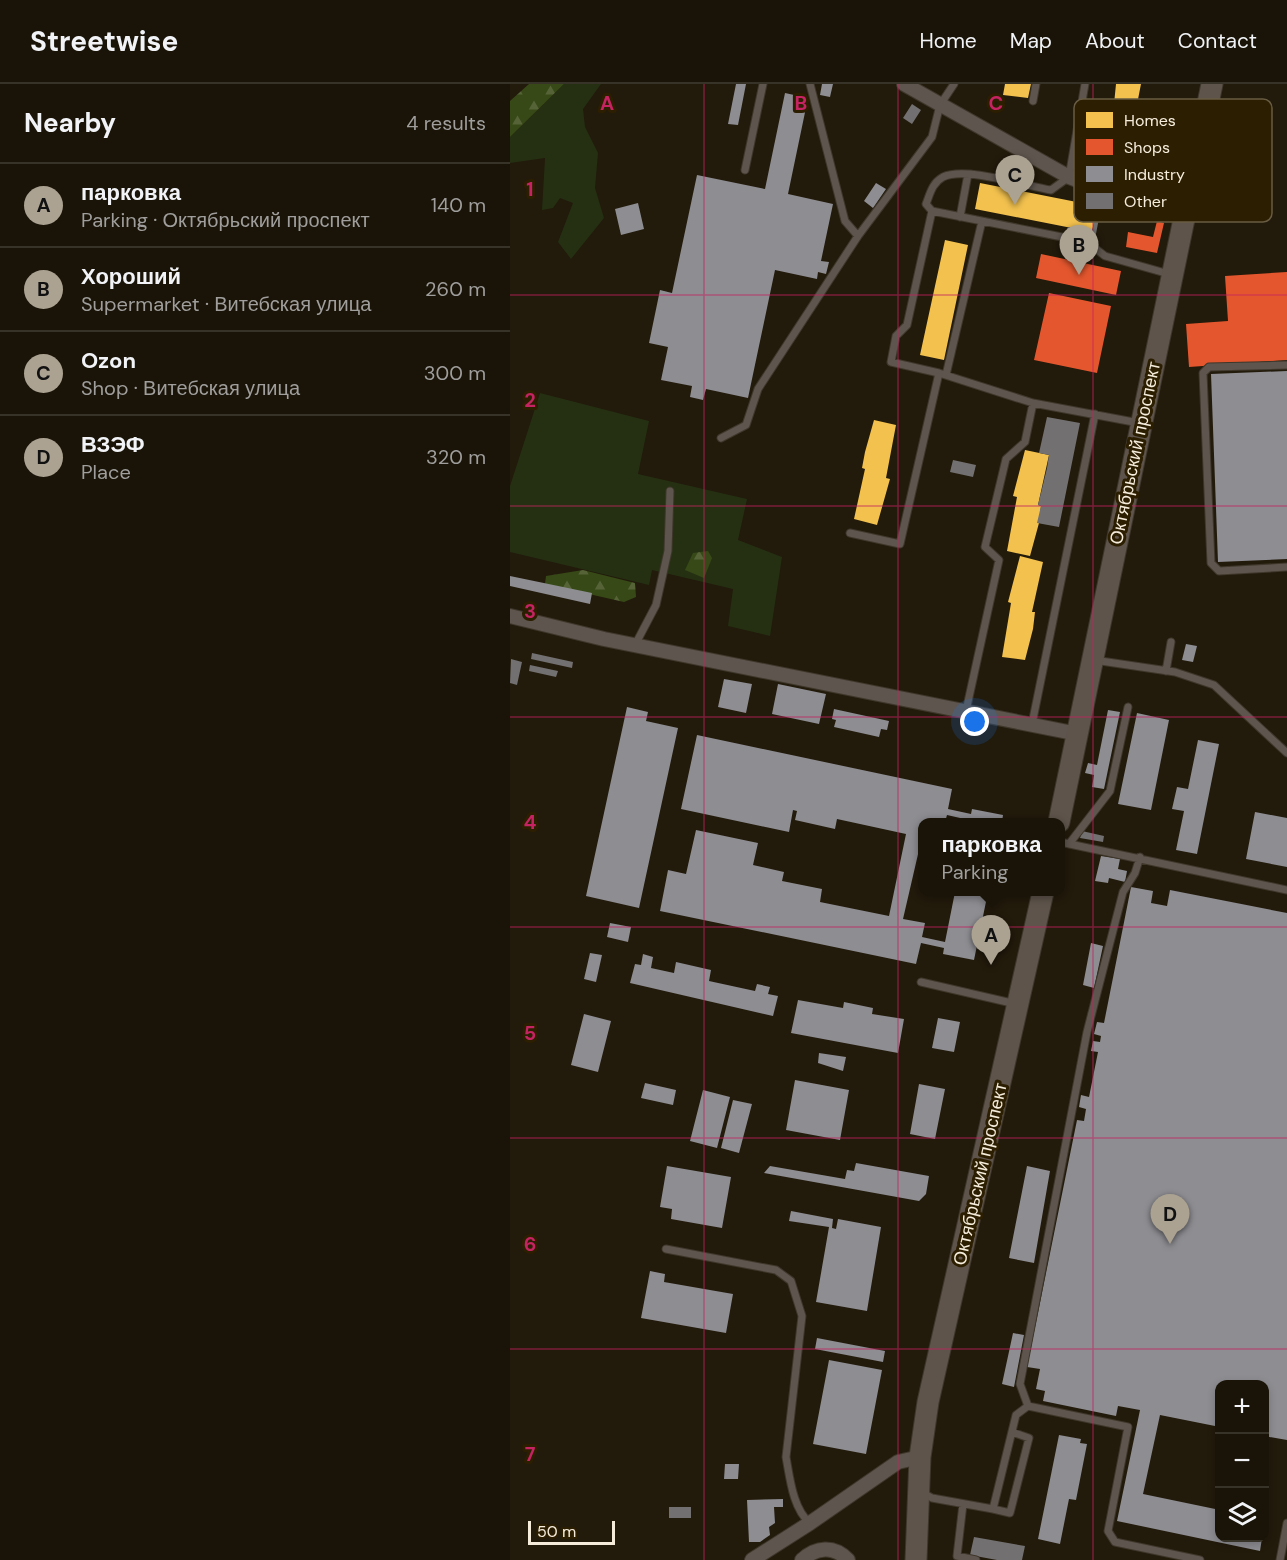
<!DOCTYPE html>
<meta charset="utf-8">
<style>
:root{--surface:#1a1408;--page:#272116;--text:#f1f3f6;--muted:#9f9e9c;--line:#383329;--accent:#aba292}
body{margin:0;font-family:"DM Sans",sans-serif;background:var(--page);color:var(--text)}
.controls{position:absolute;right:18px;bottom:18px;display:grid;overflow:hidden;border-radius:12px;box-shadow:0 3px 9px #0003}
.controls button{width:54px;height:54px;display:grid;place-items:center;padding:0;border:0;border-bottom:2px solid var(--line);background:var(--surface);color:var(--text);font:30px sans-serif}
.scale{position:absolute;left:18px;bottom:15px;width:87px;box-sizing:border-box;padding-left:6px;border:3px solid #f5ecdb;border-top:0;font-size:16px;line-height:21px;white-space:nowrap;color:#f5ecdb;-webkit-text-stroke:4px #2c1e01;paint-order:stroke}
.you{position:absolute;left:465px;top:638px;width:21px;height:21px;margin:-15px;border:4px solid #fff;border-radius:50%;background:#1a73e8;box-shadow:0 0 0 9px #1a73e833}
.badge{display:grid;place-items:center;width:39px;height:39px;border-radius:50%;background:var(--accent);color:#111;font-size:20px;font-weight:700}
.pin{position:absolute;translate:-50% -50px;filter:drop-shadow(0 2px 3px #0008)}
.pin::after{content:'';position:absolute;top:32px;width:21px;height:18px;background:inherit;clip-path:polygon(0 0,100% 0,50% 100%)}
.popup{position:absolute;left:408px;top:734px;width:147px;height:78px;box-sizing:border-box;display:grid;place-content:center;border-radius:12px;background:var(--surface);filter:drop-shadow(0 2px 4px #0005);font-size:20px;white-space:nowrap;color:var(--muted)}
.popup b{font-size:22px;color:var(--text)}
.popup::after{content:'';position:absolute;left:50%;top:100%;margin-left:-12px;border:12px solid transparent;border-top-color:var(--surface)}
.list{margin:0;padding:0;list-style:none}
h2{display:flex;justify-content:space-between;align-items:center;height:78px;margin:0;padding:0 24px;font-size:26px}
h2 small{font-size:20px;font-weight:400;color:var(--muted)}
.list li{display:grid;grid-template-columns:39px 1fr auto;gap:18px;align-items:center;box-sizing:border-box;height:84px;padding:0 24px;border-top:2px solid var(--line)}
.list b{display:block;font-size:22px;white-space:nowrap}
.list p{margin:0;font-size:20px;white-space:nowrap;color:var(--muted)}
.list em{font-size:20px;font-style:normal;color:var(--muted)}
.icon{flex:none;width:33px;height:33px;fill:none;stroke:currentColor;stroke-width:2;stroke-linecap:round;stroke-linejoin:round}
.map{position:relative;flex:none;width:777px;height:1476px;overflow:hidden}
header{display:flex;align-items:center;gap:36px;box-sizing:border-box;height:84px;padding:0 30px;background:var(--surface);border-bottom:2px solid var(--line)}
header strong{font-size:28px}
nav{display:flex;gap:33px;margin-inline-start:auto;font-size:21px}
main{display:flex}
aside{flex:1;background:var(--surface)}
.map>svg:first-child{display:block}
</style>
<header>
<strong>Streetwise</strong>
<nav><a>Home</a><a>Map</a><a>About</a><a>Contact</a></nav>
</header>
<main>
<aside>
<h2>Nearby<small>4 results</small></h2>
<ul class="list">
<li><span class="badge">A</span><div><b>парковка</b><p>Parking · Октябрьский проспект</p></div><em>140 m</em></li>
<li><span class="badge">B</span><div><b>Хороший</b><p>Supermarket · Витебская улица</p></div><em>260 m</em></li>
<li><span class="badge">C</span><div><b>Ozon</b><p>Shop · Витебская улица</p></div><em>300 m</em></li>
<li><span class="badge">D</span><div><b>ВЗЭФ</b><p>Place</p></div><em>320 m</em></li>
</ul>
</aside>
<div class="map">
<svg width="777" height="1476" viewBox="0 0 777 1476">
<defs>
<pattern id="forest-firs" width="22" height="20" patternUnits="userSpaceOnUse" patternTransform="scale(1.5)"><rect width="22" height="20" fill="#374916"/><path d="M5 1l3.5 6h-7zM16 11l3.5 6h-7z" fill="#556337"/></pattern>
</defs>
<rect width="100%" height="100%" fill="#221a0b"/>
<path fill="#253012" d="M54,0H91L73,25L75,43L88,69L85,104L94,134L61,175L48,158L63,119L50,114L43,124L32,126L35,74L0,79V53Z
M30,309L139,337L128,390L237,415L228,456L272,473L260,552L218,542L223,505L142,486L139,501L0,468V402Z"/>
<path fill="url(#forest-firs)" d="M19,0H54L0,53V17Z
M198,467L202,474L194,494L175,486L183,469Z
M73,486L125,499L126,513L114,518L35,500L36,492Z"/>
<path fill="#f2c14e" d="M495,0H521L518,14L493,11Z
M606,0H631L623,41H626L625,47L602,43L597,81L572,77L581,32L578,31L579,26L603,30Z
M470,99L587,122L582,148L465,125Z
M435,156L458,161L434,276L410,271Z
M364,336L386,341L376,394L380,395L367,441L344,435L355,385L352,384L355,368Z
M515,366L539,371L528,421L531,422L529,439L520,472L497,467L507,413L503,412Z
M510,472L533,478L522,528H525L523,545L515,576L492,573L501,519L498,518Z"/>
<path fill="#e4572e" d="M647,137L654,139L647,169L616,163L618,148L643,153Z
M531,170L611,187L606,211L526,194Z
M777,188V276L679,283L676,240L718,237L715,192Z
M539,209L601,222L587,289L524,276Z"/>
<path fill="#8d8d92" d="M226,0H236L228,41L218,40Z
M312,0H323L320,13L310,11Z
M275,9L298,14L278,110L323,120L311,177L319,178L316,190L308,188L307,195L265,186L238,314L196,305L193,316L180,313L182,302L151,296L158,263L139,259L150,206L162,209L187,91L255,105Z
M366,99L376,105L363,124L354,117Z
M128,119L134,145L111,151L105,125Z
M777,287V475L708,478L701,290Z
M0,492L82,509L80,520L0,502Z
M676,560L687,562L683,578L672,576Z
M214,595L242,600L236,629L208,623Z
M268,600L316,610L309,640L262,630Z
M117,623L138,628L136,637L168,644L129,824L76,812Z
M324,625L379,637L377,646L371,645L369,653L324,643L326,636L322,635Z
M598,626L610,628L594,705L582,703L584,691L575,689L578,679L587,681Z
M627,629L659,636L641,726L608,720Z
M187,651L442,705L438,725L461,730L462,725L493,731L492,738H459V736L437,731L435,738H412V753L393,835L415,839L412,853L435,858L445,808H478L464,876L433,870L434,864L411,859L406,880L150,827L158,786L176,790L186,746L248,759L243,781L274,788L272,797L312,805L310,818L379,832L396,750L327,735L325,745L285,736L287,727L283,726L279,748L171,725Z
M688,656L709,660L687,770L666,766L674,727L662,725L667,703L678,705Z
M745,728L777,734V783L736,775Z
M591,772L610,775L608,785L617,787L615,798L599,794L598,799L585,797Z
M621,803L643,807L641,819L657,822L660,806L777,829V1356L754,1352V1300H710V1343L650,1331L633,1410L710,1426V1454H752L750,1467L607,1437L630,1326L608,1322L606,1332L533,1317L535,1307L526,1305L530,1285L517,1283L567,1036L574,1037L576,1025L569,1023L571,1011L579,1013L588,968L581,967L583,957L590,958L591,952L584,950L587,938L594,939Z
M100,839L121,843L118,858L97,853Z
M581,859L593,862L584,904L573,901Z
M80,869L92,871L86,898L74,895Z
M133,870L143,873L141,884L164,889L166,878L201,886L199,897L245,907L247,900L260,903L258,910L268,912L263,932L120,899L125,880L131,881Z
M288,916L333,924L334,918L363,924L362,930L394,935L388,969L281,949Z
M74,930L101,937L88,988L61,981Z
M428,934L450,938L444,968L422,964Z
M309,969L336,973L333,987L308,979Z
M285,996L339,1006L330,1056L276,1046Z
M135,999L166,1006L163,1021L131,1014Z
M409,1000L435,1005L425,1055L400,1050Z
M193,1006L220,1013L207,1064L180,1057Z
M223,1016L242,1020L229,1069L211,1064Z
M346,1079L419,1092L416,1110L409,1117L254,1089L260,1082L335,1095L337,1086L344,1087Z
M157,1082L221,1093L212,1144L161,1135L162,1125L150,1123Z
M517,1082L540,1087L524,1179L499,1174Z
M281,1127L323,1135L322,1144L326,1145L328,1135L371,1143L357,1227L306,1218L319,1143L279,1137Z
M140,1187L155,1190L154,1198L223,1210L216,1249L131,1234Z
M503,1249L514,1251L504,1303L492,1300Z
M307,1254L375,1267L373,1278L305,1265Z
M319,1276L372,1286L356,1370L303,1360Z
M549,1351L571,1355L570,1359L577,1360L566,1416L559,1415L550,1460L528,1455Z
M215,1380H229L228,1395H214Z
M273,1415V1423H264L265,1439L259,1443L260,1451L250,1458H239L237,1416Z"/>
<path fill="#727070" d="M402,20L411,26L402,40L393,34Z
M586,128L590,129L585,155L556,150L558,143L582,148Z
M537,333L570,339L549,443L527,439L531,422L528,421L537,384L539,371L529,369Z
M443,376L466,381L463,393L440,388Z
M22,569L63,578L62,584L21,575Z
M1,575L12,578L7,601L0,599Z
M20,581L48,587L46,593L19,587Z
M572,747L594,752L593,758L570,754Z
M159,1423H181V1434H159Z
M464,1453L515,1462L512,1476H487L460,1471Z"/>
<g fill="none" stroke-linecap="round" stroke-linejoin="round">
<g stroke="#3e372a" stroke-width="9">
<path id="lane" d="M300,0L335,137L348,152
M523,17L526,0
M235,86L253,0
M422,127L416,120C420,110 422,99 433,93C455,82 516,102 541,106L559,93L575,0
M450,133L458,90
M777,281L699,283L693,289L701,479L709,487L777,483
M436,291L472,137
M629,339L523,319L429,289L381,278L386,252L397,241L422,127L577,158L595,172L659,190
M211,354L236,341L248,305L348,152L422,53L430,21L444,0
M340,449L390,460L429,289
M125,561L146,521L158,467L160,407
M584,576L665,588L704,601L777,669
M656,587L661,558
M456,627L489,476L475,463L496,375L515,358L523,319
M522,640L585,330
M550,758L777,806
M559,760L600,707L618,623
M630,773L625,789L613,808L577,948L510,1300L518,1322L618,1343L598,1447L605,1458L690,1476
M411,898L506,920
M156,1165L266,1186L281,1197L292,1232L276,1373C280,1395 283,1425 300,1439
M413,1409L422,1414L483,1425L506,1331L518,1322
M453,1420L447,1472L466,1476
M483,1425L500,1429L519,1354L502,1348
M770,1476L777,1439"/>
</g>
<g stroke="#3e372a" stroke-width="16">
<path id="street" d="M394,0L559,93L620,116L675,126
M0,532L94,555L568,650
M242,1476L300,1439L388,1378L410,1373
M292,1476C306,1463 324,1461 338,1476"/>
</g>
<g stroke="#3e372a" stroke-width="23">
<path id="primary" d="M549,738L702,0
M406,1476L410,1373L418,1318L533,808"/>
</g>
<use href="#lane" stroke="#5e554e" stroke-width="7"/>
<use href="#street" stroke="#5e554e" stroke-width="14"/>
<use href="#primary" stroke="#5e544b" stroke-width="21"/>
</g>
<path fill="none" stroke="#c52361" stroke-width="1.5" stroke-opacity="0.55" d="M194,0V1476M388,0V1476M583,0V1476M0,211H777M0,422H777M0,633H777M0,843H777M0,1054H777M0,1265H777"/>
<g text-anchor="middle" dominant-baseline="central" stroke-width="6" stroke-linejoin="round" paint-order="stroke">
<g font-size="18" fill="#f5ecdb" stroke="#2c1e01">
<text transform="translate(625 369) rotate(-78)">Октябрьский проспект</text>
<text transform="translate(470 1090) rotate(-77)">Октябрьский проспект</text>
</g>
</g>
<rect x="564" y="15" width="198" height="123" rx="9" fill="#2c1e01" stroke="#685c42" stroke-width="1.5"/>
<rect x="576" y="28" width="27" height="16" fill="#f2c14e"/>
<rect x="576" y="55" width="27" height="16" fill="#e4572e"/>
<rect x="576" y="82" width="27" height="16" fill="#8d8d92"/>
<rect x="576" y="109" width="27" height="16" fill="#727070"/>
<g font-size="16" fill="#f5ecdb">
<text x="614" y="42">Homes</text>
<text x="614" y="69">Shops</text>
<text x="614" y="96">Industry</text>
<text x="614" y="123">Other</text>
</g>
<g font-size="20" text-anchor="middle" font-weight="bold" fill="#c52361" stroke="#2c1e01" stroke-width="6" stroke-linejoin="round" paint-order="stroke">
<text x="97" y="26">A</text>
<text x="291" y="26">B</text>
<text x="486" y="26">C</text>
<text x="20" y="112">1</text>
<text x="20" y="323">2</text>
<text x="20" y="534">3</text>
<text x="20" y="745">4</text>
<text x="20" y="956">5</text>
<text x="20" y="1167">6</text>
<text x="20" y="1377">7</text>
</g>
</svg>
<div class="controls">
<button>+</button>
<button>−</button>
<button><svg class="icon" aria-label="layers" viewBox="0 0 24 24"><path d="M12 4l9 5-9 5-9-5zM3 14l9 5 9-5"/></svg></button>
</div>
<div class="scale">50 m</div>
<div class="you"></div>
<div class="pin badge" style="left:481px;top:881px">A</div>
<div class="popup"><b>парковка</b>Parking</div>
<div class="pin badge" style="left:569px;top:191px">B</div>
<div class="pin badge" style="left:505px;top:121px">C</div>
<div class="pin badge" style="left:660px;top:1160px">D</div>
</div>
</main>
